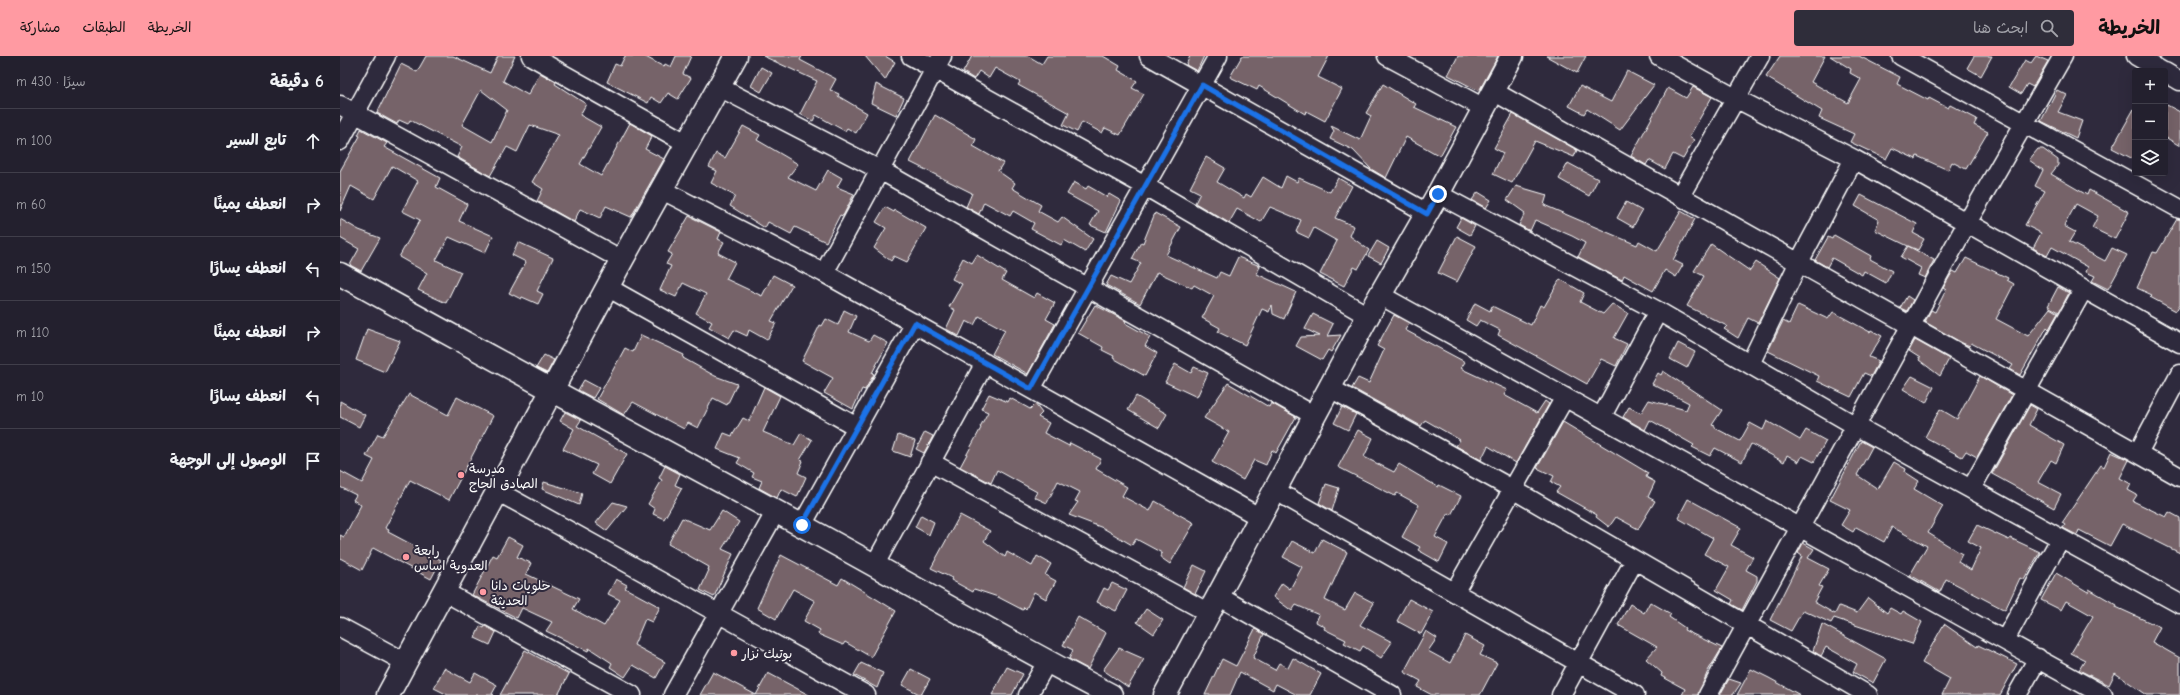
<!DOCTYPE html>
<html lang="ar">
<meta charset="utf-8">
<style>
:root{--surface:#23202e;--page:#2f2d3a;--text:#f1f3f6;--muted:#a3a3aa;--line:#403e4a;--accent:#ff9aa2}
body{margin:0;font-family:"Comic Neue","Playpen Sans Arabic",sans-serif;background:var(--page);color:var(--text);direction:rtl}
.controls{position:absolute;right:12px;top:12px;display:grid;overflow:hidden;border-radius:4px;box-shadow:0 4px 16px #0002}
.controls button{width:36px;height:36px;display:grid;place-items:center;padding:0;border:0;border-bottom:1px solid var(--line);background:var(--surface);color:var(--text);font:20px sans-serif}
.stop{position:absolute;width:12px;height:12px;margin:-9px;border:3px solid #1a73e8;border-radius:50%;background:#fff}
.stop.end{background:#1a73e8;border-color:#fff;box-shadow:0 1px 4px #0008}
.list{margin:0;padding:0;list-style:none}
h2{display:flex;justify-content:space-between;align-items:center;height:52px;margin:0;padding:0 16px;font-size:17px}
h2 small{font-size:13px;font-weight:400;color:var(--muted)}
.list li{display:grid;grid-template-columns:26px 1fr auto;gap:12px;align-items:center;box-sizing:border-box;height:64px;padding:0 16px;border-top:1px solid var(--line)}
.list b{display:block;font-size:15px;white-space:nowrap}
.list em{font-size:13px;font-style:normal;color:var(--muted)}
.icon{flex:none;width:22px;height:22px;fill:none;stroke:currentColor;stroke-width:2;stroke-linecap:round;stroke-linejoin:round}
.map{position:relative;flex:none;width:1840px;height:639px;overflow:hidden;direction:ltr}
header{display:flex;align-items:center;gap:24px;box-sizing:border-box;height:56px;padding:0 20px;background:var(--accent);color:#111}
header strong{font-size:19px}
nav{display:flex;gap:22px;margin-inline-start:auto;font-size:14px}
.search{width:280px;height:36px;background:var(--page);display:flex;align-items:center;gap:10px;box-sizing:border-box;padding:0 14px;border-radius:4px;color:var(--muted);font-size:15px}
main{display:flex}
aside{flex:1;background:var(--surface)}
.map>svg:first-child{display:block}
</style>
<header>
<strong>الخريطة</strong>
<div class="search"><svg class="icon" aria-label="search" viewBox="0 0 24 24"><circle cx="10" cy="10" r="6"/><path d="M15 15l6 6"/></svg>ابحث هنا</div>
<nav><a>الخريطة</a><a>الطبقات</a><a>مشاركة</a></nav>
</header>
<main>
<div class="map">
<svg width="1840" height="639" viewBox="0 0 1840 639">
<rect width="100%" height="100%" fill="#2f2a3d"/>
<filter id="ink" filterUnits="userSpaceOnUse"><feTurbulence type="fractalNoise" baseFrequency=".025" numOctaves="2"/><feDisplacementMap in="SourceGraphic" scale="8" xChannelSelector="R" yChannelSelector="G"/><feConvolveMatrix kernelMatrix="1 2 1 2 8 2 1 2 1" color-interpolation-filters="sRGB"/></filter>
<g filter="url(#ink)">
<path fill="#766369" stroke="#fff" fill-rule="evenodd" d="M86,0H113L150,17L158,0H175L163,25L188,39L200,17L216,26L215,28L246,48L240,59L261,71L240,108L261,120L290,67L312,80L305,93L324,103L291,161L266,150L260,162L240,153L234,166L197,145L203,133L192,126L219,79L190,69L177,96L167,91L150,120L117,101L122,91L70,64L68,68L59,64L57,68L37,57L61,8L77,16ZM141,34L167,54L152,86L122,69Z
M285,0H304L324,11L325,8L331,11L336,0H351L343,18L351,22L338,43L328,37L321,47L311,41L308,47L267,26L275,8L280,10Z
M423,0H462L460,4L496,23L490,34L499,38L498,40L527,57L516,77L507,72L505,75L476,59L473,65L460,58L477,25Z
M525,0H545L555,6L545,24Z
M632,0H688L702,8L707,0H763L780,10L778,14L797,25L792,32L804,38L780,79L765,72L762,77L742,66L737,76L723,69L729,57L678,29L680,26L655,12L649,22L639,15L634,23L623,16Z
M850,0H864L857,15L846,9Z
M902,0H989L978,21L1002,33L985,65L966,55L965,58L919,30L917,34L890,21Z
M1118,0H1158L1139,35L1108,19Z
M1206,0H1246L1237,17Z
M1440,0H1485L1471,26L1508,47L1521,23L1510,17L1511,13L1490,0H1519L1560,21L1557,28L1588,44L1589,42L1608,52L1610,49L1637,63L1634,69L1648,76L1626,113L1612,106L1608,114L1577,100L1576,103L1552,92L1546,103L1510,86L1514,78L1479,62L1482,55L1426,21Z
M1634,0H1652L1641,20L1627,12Z
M1696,0L1708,5L1693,31L1687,28L1681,38L1669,31L1685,4L1691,7Z
M421,11L432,17L421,36L411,30Z
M1287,15L1314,29L1280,74L1247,53L1244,58L1229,50L1240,30L1271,46Z
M536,28L564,42L556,59L531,47Z
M1043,28L1076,48L1074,51L1116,71L1100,100L1066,81L1046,122L1031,113L1013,94L990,83L994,75L991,70L1020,84L1031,60L1026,57Z
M1353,31L1372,41L1349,81L1354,84L1343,103L1333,98L1325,113L1309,104L1306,109L1291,100L1328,32L1346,42Z
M1717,34L1727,39L1718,56L1742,65L1736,82L1701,65Z
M1825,48L1840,56V90L1825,81Z
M1795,51V104L1772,92Z
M1173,58L1237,94L1234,101L1195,85L1172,127L1153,118L1163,97L1154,92Z
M595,59L636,83L633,90L663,107L658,115L675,127L672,132L701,149L698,155L718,166L722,161L753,183L745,196L724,184L721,189L691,173L694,167L673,155L670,160L644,146L639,158L626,151L632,137L570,106Z
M403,70L420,79L417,84L458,108L448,121L476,135L488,114L502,122L497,131L514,138L503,160L500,159L486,186L455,171L451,178L428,166L425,172L390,150L395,140L371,127L377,115L369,111L376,97L385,102Z
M21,73L47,87L44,91L100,122L96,131L127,148L119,165L153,180L145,197L109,181L96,204L121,216L106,247L78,234L87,217L59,201L80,164L62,155L78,125L52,110L34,143L11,130L0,155V115L20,80L18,79Z
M1698,93H1703L1718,104V109L1711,118L1747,139L1749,134L1789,156L1775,183L1752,172L1758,160L1736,148L1724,170L1735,176L1729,186L1765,205L1772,192L1787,199L1768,233L1752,225L1755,220L1746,216L1748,211L1712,191L1707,200L1693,192L1701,177L1685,169L1705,135L1695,130L1703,114L1689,104Z
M866,101L885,112L877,126L904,142L906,138L911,141L923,121L941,132L946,120L957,126L959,122L990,136L998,122L1012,130L995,162L1014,170L1010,180L1029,194L1018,213L1014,211L1004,230L980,218L997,185L974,172L969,182L956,176L961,164L930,151L921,166L897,153L889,167L855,147L860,137L850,132Z
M1228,107L1258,123L1249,140L1219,123Z
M734,126L746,133L748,130L767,141L769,138L781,145L766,176L750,169L758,155L727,138Z
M1176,130L1207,139L1204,149L1297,189L1299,185L1317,195L1341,155L1355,163L1333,204L1343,209L1336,221L1325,214L1313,235L1284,219L1282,224L1238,201L1245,187L1232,180L1195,164L1190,175L1179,169L1185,157L1167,144Z
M1138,136L1151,144L1146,152L1132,144Z
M1521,139L1577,168L1573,177L1584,183L1578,194L1568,190L1594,204L1585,222L1578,219L1581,212L1561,201L1568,190L1535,174L1539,164L1515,150Z
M1286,146L1302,155L1293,171L1277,162Z
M545,151L554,156L555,154L586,172L567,206L554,200L551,205L534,192L546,172L536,166Z
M815,157L841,171L826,199L877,222L880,216L889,220L898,201L920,210L917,218L956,236L944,263L933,258L932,249L929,256L922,253L905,289L878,276L880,272L862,262L874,240L854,229L852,232L817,216L800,248L766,229L771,220L789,228L801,207L792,203L801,186L803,187Z
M349,160L381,176L378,183L384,186L378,197L395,206L386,223L422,240L433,219L452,229L431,265L436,267L427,284L409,274L407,280L394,274L389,282L369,271L372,266L356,257L366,238L343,227L336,241L320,234L331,210L326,208L332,198L328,196Z
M1121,162L1135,170L1130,179L1116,171Z
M0,163L19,174L40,182L21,215L10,209L19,193L0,182Z
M1837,163H1840V248L1836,255L1810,241L1812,239L1797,232L1813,196L1817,197Z
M1494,179L1531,200L1530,203L1552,215L1546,227L1524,215L1522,219L1492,202L1487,211L1475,204L1488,181L1492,183Z
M1117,180L1136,190L1117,226L1098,217Z
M1037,185L1049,192L1041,207L1028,200Z
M178,186L213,202L197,235L203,238L198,248L182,241L181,243L169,237L186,206L172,199Z
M1371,188L1410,215L1416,206L1440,222L1418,267L1408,262L1398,282L1384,273L1387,270L1347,250L1364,220L1354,215Z
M637,199L666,217L662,224L694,242L697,237L715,247L706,263L715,268L688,318L652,298L665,274L639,260L634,269L626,265L619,280L606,273L615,254L609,251L622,228L612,223L623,202L632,207Z
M1626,202L1668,222L1667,224L1674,228L1656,263L1688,280L1710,252L1718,257L1709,273L1707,271L1680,319L1670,313L1673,309L1631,287L1630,290L1622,287L1585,266L1591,254L1595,256L1606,234L1603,232L1613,215L1617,217Z
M1220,223L1244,237L1240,246L1263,258L1272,248L1288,257L1274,282L1287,288L1276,310L1261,303L1247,328L1158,279L1160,274L1140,264L1136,270L1126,264L1135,247L1150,255L1152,250L1191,269L1200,249L1204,251Z
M1718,231L1729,237L1719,256L1708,250Z
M1567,240L1573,244L1567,255L1560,252Z
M755,249L786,265L785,267L810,281L805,290L817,297L805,320L773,302L774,300L762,294L763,291L738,277Z
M1458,249L1488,263L1493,256L1530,276L1531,274L1542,280L1529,301L1539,305L1531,320L1524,317L1511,341L1477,325L1479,320L1428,295L1443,265L1449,268Z
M504,254L516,260L509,276L529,285L533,279L548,287L532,317L534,318L525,334L522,333L513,353L484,337L493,322L462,305L480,269L482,270L486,263L498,269Z
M973,258L993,268L987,280L1001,279L991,296L988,294L982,304L956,290L961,281L980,280L965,273Z
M1054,259L1069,267L1065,274L1125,306L1121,312L1124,314L1167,334L1164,339L1197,357L1205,345L1209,348L1176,407L1148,390L1141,404L1116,390L1120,384L1085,364L1081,370L1012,332L1018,322L1029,327L1044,294L1037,290Z
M27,273L60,285L45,316L16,304Z
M301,279L344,299L343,302L375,320L397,328L387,349L373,342L358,372L348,367L344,373L293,346L284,359L257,343L285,292L293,296Z
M1575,284L1609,303L1600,320L1579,304L1580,302L1569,295Z
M1338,287L1355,296L1347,312L1330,303Z
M204,299L214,304L207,317L196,312Z
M835,308L851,317L854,311L868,317L857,341L825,326Z
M1323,315L1382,354L1372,369L1375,370V372L1400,385L1410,367L1423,374L1427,365L1460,384L1466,374L1486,385L1474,406L1462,400L1459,406L1447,399L1444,406L1411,388L1402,406L1375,392L1370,400L1352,391L1354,389L1310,364L1305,374L1283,361L1289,351L1301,357L1309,344L1346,354L1349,347L1312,328L1318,317L1321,319Z
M1572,320L1594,331L1586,347L1563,333Z
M1640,320L1672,339L1637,401L1626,395L1622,401L1585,381L1600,353L1617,363Z
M244,324L259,332L253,342L238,334Z
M888,327L929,351L931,347L956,361L936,397L932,394L926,409L914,404L903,424L872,406L889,376L864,362Z
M424,331L440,340L423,376L454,389L461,377L472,384L460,404L463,405L458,417L466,421L457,441L441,433L437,442L419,432L422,425L412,421L414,417L397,407L400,402L377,393L384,377L392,380L403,362L409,365Z
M69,338L108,359L117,341L153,360L109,444L70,424L45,472L49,474L48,476L101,504L91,523L33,492L22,514L0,502V479L4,481L21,449L13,444L16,439L0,431V415L22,427L34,404L26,400L38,378L43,380Z
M649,338L668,346L670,342L690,353L695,348L702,357L698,361L709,367L704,377L729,390L730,387L761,403L756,413L787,431L782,440L810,455L815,445L854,467L830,508L820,501L822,497L796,483L792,489L763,472L729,459L738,446L735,445L740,436L718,425L707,447L694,441L697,436L657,414L651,427L620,411L641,372L640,371L648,356L641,353Z
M796,340L827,358L819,372L788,354Z
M0,345L25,359L19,371L0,361Z
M1690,349L1697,353L1689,369L1724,389L1716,407L1711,404L1698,426L1721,438L1714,452L1652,418Z
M1002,351L1016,358L1008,374L994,367Z
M225,356L241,364L237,370L287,398L270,428L252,418L257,409L223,393L234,373L220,365Z
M1223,366L1308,417L1306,421L1315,426L1308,441L1315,445L1298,473L1276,461L1269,471L1256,461L1257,459L1216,436L1220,431L1211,426L1214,420L1197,412Z
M1018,374L1033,382L1024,401L1054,416L1059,408L1098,431L1099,429L1121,440L1111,459L1108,457L1095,481L1108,488L1099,506L1078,494L1080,491L1062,481L1079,449L1057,437L1055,440L998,411Z
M585,376L593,380L584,397L576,393Z
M558,379L575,385L570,401L553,395Z
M1521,385L1532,391L1517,419L1538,433L1554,406L1566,413L1565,416L1579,425L1574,433L1603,450L1588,477L1622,498L1618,506L1631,514L1641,492L1628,485L1637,469L1669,484L1670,482L1700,496L1684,524L1680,522L1665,554L1606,523L1600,536L1570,519L1587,490L1552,471L1544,486L1516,471L1513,476L1501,469L1510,454L1490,444Z
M1771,396L1789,404L1780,422L1791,428L1788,434L1797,439L1793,445L1826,461L1829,456L1840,462V497L1782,468L1770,490L1739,474L1737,479L1723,472L1725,469L1722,467L1761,409L1764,411Z
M325,410L340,418L335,429L342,432L324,463L313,458L315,453L308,448L322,424L319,422Z
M204,426L242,437L239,449L202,433Z
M986,428L999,432L992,455L979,447Z
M1348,443L1401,472L1391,489L1413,501L1406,514L1417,520V525L1402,554L1391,548L1393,544L1376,534L1389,511L1364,498L1373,482L1338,462Z
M273,446L287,450L267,475L256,467Z
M382,455L399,466L382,493L393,498L374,541L360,534L369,514H368L369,511L328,488L342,462L370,474Z
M581,459L594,466L589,479L575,471Z
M620,459L650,475L644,485L665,501L667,496L692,510L697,500L711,508L705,519L716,525L706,543L694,536L686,553L684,551L683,554L658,541L634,533L633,536L611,524L612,522L591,512Z
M168,481L183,489L177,501L191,507L186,518L239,543L233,553L264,570L280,544L268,538L276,523L287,529L285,532L320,551L312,566L305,563L294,589L325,606L316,622L293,609L285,621L270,611L272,607L249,592L248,595L206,575L212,566L182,552L177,562L132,539L153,499L157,501Z
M982,483L1007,496L985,544L1005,554L1015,537L1034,547L1020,569L1052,586L1041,602L1023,590L1020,595L1004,587L1006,584L984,573L985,571L976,566L979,559L956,549L952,555L933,541L942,527L950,533L962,511L943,501L952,485L975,497Z
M1463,487L1474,493L1468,502L1489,513L1479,530L1482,531L1474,546L1495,558L1499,550L1517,557L1528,542L1547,557L1550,552L1561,558L1563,555L1582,566L1572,588L1494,562L1491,567L1463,554L1451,575L1430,564L1462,500L1458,497Z
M441,499L498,529L502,522L556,555L531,601L505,586L503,589L478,578L480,574L464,565L475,545L453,533L436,563L417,552Z
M854,509L866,515L855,538L843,531Z
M1716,517L1748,536L1749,533L1777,549L1776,551L1820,571L1812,586L1840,602V639H1807L1775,617L1769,629L1739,614L1745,604L1731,597L1753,560L1726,545L1721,554L1701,544Z
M772,527L787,534L776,555L757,546L764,532L768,534Z
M1069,543L1093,556L1081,578L1057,565Z
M1310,546L1331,558L1329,561L1345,572L1344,574L1382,592L1368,615L1358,639H1342L1345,633L1321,620L1322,617L1306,603L1317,591L1278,569L1290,548L1304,557Z
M806,553L823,564L814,578L797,566Z
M738,561L766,577L748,613L729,603L733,594L723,589Z
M1482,568L1546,603L1533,627L1513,616L1517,608L1486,591L1481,600L1473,595Z
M1604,568L1637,591L1638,589L1677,608L1660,639H1602L1610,623L1582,607Z
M140,570L144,572L145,570L156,576L150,589L135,582Z
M915,573L924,578L913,602L935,614L939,607L948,612L953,602L981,618L970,639H957L936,628L933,634L900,616L890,639H865L882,603L896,610Z
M1086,575L1097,582L1088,595L1110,607L1125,579L1145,590L1140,599L1157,607L1140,639H1092L1077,631L1081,625L1064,616Z
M779,592L804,603L788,631L763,614Z
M185,594L229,618L218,639H160Z
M521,607L543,617L537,632L514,619Z
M667,611L683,618L672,639H652Z
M104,612L130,626L135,617L157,629L152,638L154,639H108L94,632Z
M571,613L590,623L581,639L562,629Z
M1411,613L1429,622L1460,639H1397Z
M373,616L416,639L428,617L469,639H360Z
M1389,623L1401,627L1393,639H1380Z"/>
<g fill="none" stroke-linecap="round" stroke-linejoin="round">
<g stroke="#fff" stroke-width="21">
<path id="minor" d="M191,0L348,88
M571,0L805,130L1028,260
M809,0L1087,157
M1047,0L1144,52
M1319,0L1397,43L1514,103L1840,287
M1561,0L1840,153
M1796,0L1822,15
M1825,16L1840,25
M379,31L540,114L975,360
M1153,35L1840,421
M0,49L282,204
M0,85L46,0
M322,134L484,217L921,462
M1098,138L1318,255L1516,370L1840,548
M1340,140L1420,0
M484,217L602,0
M267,231L517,371
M1040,239L1763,639
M1410,308L1459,206L1514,103
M990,332L1174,434L1528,639
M691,333L878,0
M1262,360L1318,255
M1798,397L1840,318
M590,406L869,557
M1631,433L1743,234
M157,435L526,639
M936,435L1295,639
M462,469L575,267
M534,510L645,307
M103,535L292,639
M1115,535L1225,341
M878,540L1052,639
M0,571L65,606
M1665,584L1720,483
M333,639L436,455
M688,639L707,606
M1221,639L1294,505
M1368,639L1627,167L1723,0
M1677,639L1698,602"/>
</g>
<g stroke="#fff" stroke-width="25">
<path id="tertiary" d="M0,218C153,303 307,386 461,469C565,525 666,585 771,639
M48,639L282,204L396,0
M825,639L1028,260L1098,138L1172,0"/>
</g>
<use href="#minor" stroke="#2f2a3d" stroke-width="18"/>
<use href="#tertiary" stroke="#2f2a3d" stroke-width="22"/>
</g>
</g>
<g fill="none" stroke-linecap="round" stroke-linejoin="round" filter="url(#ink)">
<path stroke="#1a73e8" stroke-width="5" d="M462,469L575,267L691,333L862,29L1087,158L1098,138"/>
</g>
<g fill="#ff9aa2" stroke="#2f2a3d" stroke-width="1.5">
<circle cx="121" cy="419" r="4"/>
<circle cx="66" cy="501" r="4"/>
<circle cx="143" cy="536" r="4"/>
<circle cx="394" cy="597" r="4"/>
</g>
<g text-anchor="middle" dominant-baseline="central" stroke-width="4" stroke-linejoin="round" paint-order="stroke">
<g font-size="13" fill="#fff" stroke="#2f2a3d" text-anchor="start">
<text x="129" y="412">مدرسة<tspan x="129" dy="15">الصادق الحاج</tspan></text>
<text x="74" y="494">رابعة<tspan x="74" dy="15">العدوية اساس</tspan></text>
<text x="151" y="529">حلويات دانا<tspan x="151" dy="15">الحديثة</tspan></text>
<text x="402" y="597">بوتيك نزار</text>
</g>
</g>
</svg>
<div class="controls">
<button>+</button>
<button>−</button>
<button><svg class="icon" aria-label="layers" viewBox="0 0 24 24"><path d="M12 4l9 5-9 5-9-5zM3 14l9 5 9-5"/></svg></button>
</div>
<div class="stop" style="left:462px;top:469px"></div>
<div class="stop end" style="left:1098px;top:138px"></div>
</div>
<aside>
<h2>6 دقيقة<small>سيرًا · 430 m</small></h2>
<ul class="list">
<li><svg class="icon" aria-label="ahead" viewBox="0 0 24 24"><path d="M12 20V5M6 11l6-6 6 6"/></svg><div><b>تابع السير</b></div><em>100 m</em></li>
<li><svg class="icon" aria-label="right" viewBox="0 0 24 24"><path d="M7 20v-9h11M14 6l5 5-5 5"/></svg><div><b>انعطف يمينًا</b></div><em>60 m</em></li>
<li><svg class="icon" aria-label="left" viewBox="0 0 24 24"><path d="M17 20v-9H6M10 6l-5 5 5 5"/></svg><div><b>انعطف يسارًا</b></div><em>150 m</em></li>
<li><svg class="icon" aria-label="right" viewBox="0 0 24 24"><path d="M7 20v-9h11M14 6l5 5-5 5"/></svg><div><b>انعطف يمينًا</b></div><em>110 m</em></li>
<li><svg class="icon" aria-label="left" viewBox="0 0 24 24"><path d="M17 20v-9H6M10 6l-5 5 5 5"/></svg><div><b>انعطف يسارًا</b></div><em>10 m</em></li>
<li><svg class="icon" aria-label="arrive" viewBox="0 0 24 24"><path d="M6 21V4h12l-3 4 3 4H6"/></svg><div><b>الوصول إلى الوجهة</b></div></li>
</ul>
</aside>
</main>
